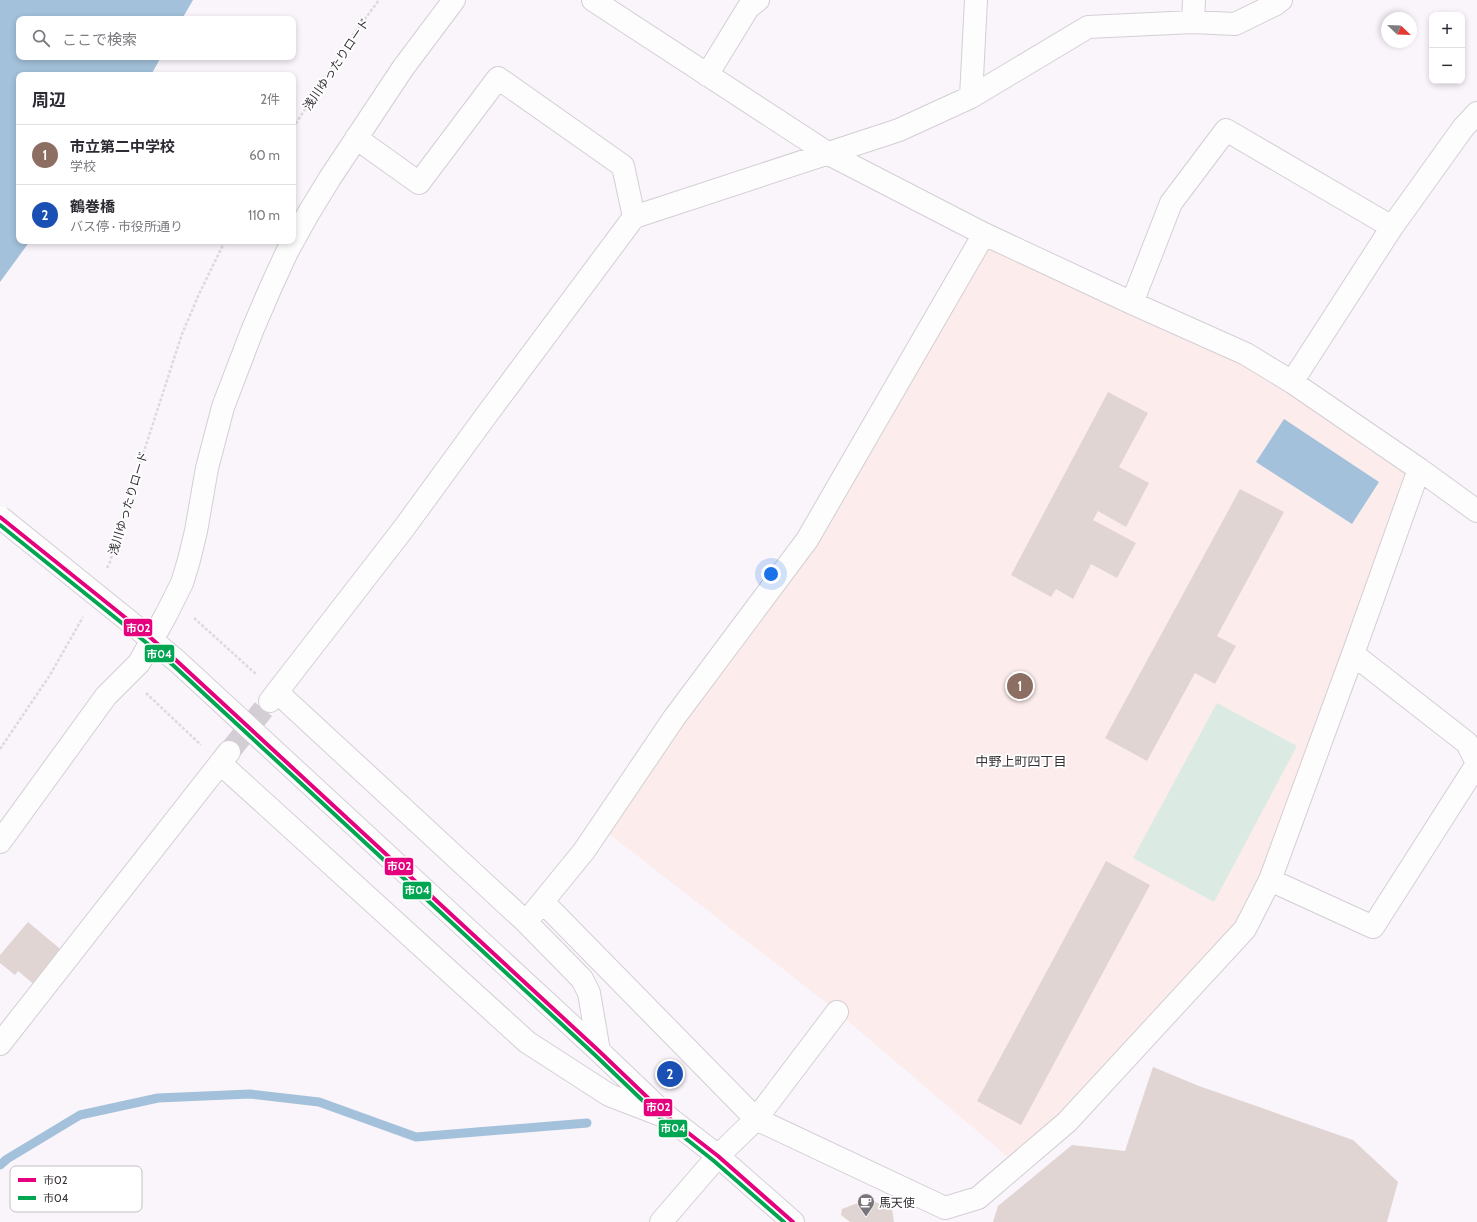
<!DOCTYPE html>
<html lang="ja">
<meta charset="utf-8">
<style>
:root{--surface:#fff;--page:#f7f7f7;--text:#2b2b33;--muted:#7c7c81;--line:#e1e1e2;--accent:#7c3aed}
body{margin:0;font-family:Cabin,"Noto Sans JP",sans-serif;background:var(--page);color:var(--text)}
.controls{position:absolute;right:12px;top:12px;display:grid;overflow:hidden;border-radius:8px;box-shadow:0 2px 6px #0003}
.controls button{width:36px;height:36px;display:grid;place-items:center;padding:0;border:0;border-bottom:1px solid var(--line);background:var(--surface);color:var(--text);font:20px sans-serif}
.compass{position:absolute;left:1381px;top:12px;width:36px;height:36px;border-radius:50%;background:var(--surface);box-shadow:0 2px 6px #0003;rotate:113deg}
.you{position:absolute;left:771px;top:574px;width:14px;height:14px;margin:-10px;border:3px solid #fff;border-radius:50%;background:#1a73e8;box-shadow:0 0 0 6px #1a73e833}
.badge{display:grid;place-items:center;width:26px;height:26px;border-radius:50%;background:var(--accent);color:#fff;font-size:13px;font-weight:700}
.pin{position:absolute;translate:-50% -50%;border:2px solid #fff;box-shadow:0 1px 4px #0006}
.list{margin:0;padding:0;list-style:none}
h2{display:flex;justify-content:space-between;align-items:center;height:52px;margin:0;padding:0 16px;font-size:17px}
h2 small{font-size:13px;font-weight:400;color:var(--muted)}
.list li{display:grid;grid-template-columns:26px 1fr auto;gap:12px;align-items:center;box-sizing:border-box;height:60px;padding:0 16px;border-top:1px solid var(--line)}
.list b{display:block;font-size:15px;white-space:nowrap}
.list p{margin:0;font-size:13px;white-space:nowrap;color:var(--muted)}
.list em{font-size:13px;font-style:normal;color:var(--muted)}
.icon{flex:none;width:22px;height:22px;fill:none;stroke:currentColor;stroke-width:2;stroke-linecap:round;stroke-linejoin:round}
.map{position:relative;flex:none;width:1477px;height:1222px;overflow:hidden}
.search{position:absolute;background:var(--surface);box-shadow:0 2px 6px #0003;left:16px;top:16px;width:280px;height:44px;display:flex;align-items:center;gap:10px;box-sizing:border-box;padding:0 14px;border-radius:8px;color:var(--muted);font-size:15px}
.panel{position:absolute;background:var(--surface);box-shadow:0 2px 6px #0003;left:16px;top:72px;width:280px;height:172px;border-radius:8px}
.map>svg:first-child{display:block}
</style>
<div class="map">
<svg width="1477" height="1222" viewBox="0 0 1477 1222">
<rect width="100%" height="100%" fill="#faf4fb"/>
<path fill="#fdecec" d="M984,234L1246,354L1419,469L1245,929L1017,1165L828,1004L600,827L807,540Z"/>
<path fill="#dbeae3" d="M1217,703L1297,746L1214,902L1133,858Z"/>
<path fill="#a3c1da" d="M0,0H193L182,19H19V57H161L151,75H19V241H30L0,282Z
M1284,419L1379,482L1352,524L1256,462Z"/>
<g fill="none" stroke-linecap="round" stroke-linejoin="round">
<path stroke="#a3c1da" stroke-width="9" d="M0,1165L7,1159L80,1115L158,1098L250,1094L319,1102L416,1137L587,1123"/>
</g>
<path fill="#e0d5d2" d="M1108,392L1148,413L1119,467L1149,483L1126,527L1098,511L1093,520L1136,543L1117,578L1091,564L1073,599L1056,589L1051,597L1011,575Z
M1240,489L1284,512L1217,636L1236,646L1215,684L1195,673L1147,761L1105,738Z
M1106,861L1150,885L1021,1125L977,1101Z
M28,922L65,953L37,987L18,971L15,975L0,963V955Z
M1153,1067L1199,1086L1353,1140L1398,1182L1387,1222H993L998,1206L1072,1145L1125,1151Z
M868,1199L892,1209L894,1222H850L841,1215L842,1209Z"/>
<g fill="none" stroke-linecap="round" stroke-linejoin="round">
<path stroke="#d3cdd4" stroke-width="22" stroke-dasharray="22 11" stroke-linecap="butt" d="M229,752L270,701"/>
<g stroke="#d3cfd4" stroke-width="24">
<path id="minor" d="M593,0L829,154L984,234L1132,303L1246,354L1292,382L1419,469L1477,511
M1193,22L1194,0
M707,75L748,8L758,0
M971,97L976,0
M356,138L419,183L498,78L623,166L634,217
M1132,303L1171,203L1226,130L1392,227
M1292,382L1392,227L1463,128L1477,113
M141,631L178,662L599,1051L669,1118L718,1156L793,1222
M1353,654L1467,743L1477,763
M277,692L526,922L582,979L589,993L599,1051
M270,701L404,528L485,417L634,217L899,130L971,97L1088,27L1193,22L1235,24L1276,4L1281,0
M220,763L527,1042L609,1095L661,1115
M0,842L106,696L139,663L166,615L182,583L189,560L196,531L207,468L223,407L252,331L270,289L287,252L308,214L330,178L403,68L454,0
M1270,880L1373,927L1477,764
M543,902L756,1119L945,1208L978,1198L1067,1122L1245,929L1270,880L1353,654L1419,469
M526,922L584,851L674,718L807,540L984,234
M0,1044L229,752
M661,1222L718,1156L756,1119L837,1012"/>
</g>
<path stroke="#dbdadc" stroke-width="2.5" stroke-dasharray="3 2" stroke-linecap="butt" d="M293,128L347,43L379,0
M107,568L110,562L123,516L182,334L199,294L225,241
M194,618L257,675
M146,693L201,745
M0,749L50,675L83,617"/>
<use href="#minor" stroke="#fefdfe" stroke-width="22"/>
<g stroke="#d3cfd4" stroke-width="24" stroke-linecap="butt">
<path id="minor-bridge" d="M0,517L140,630"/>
</g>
<use href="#minor-bridge" stroke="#fefdfe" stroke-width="22"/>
<g stroke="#fff" stroke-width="7">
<path id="bus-1" d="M0,517L152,639L178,662L599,1051L669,1118L718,1156L793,1222"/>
</g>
<g stroke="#fff" stroke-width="7">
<path id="bus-2" d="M0,525L148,644L174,666L595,1055L665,1122L714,1161L784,1222"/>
</g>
<use href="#bus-1" stroke="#e5007d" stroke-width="4"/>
<use href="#bus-2" stroke="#00a651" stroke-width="4"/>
</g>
<defs>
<g id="cafe-pin" transform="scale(0.9)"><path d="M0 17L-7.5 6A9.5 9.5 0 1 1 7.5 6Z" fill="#7a757b" stroke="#fff"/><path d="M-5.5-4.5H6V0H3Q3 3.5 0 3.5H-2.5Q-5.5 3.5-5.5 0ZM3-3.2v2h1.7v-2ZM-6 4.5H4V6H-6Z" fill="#fff"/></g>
</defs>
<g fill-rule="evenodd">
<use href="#cafe-pin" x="866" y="1202"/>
</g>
<g text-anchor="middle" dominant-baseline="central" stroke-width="3.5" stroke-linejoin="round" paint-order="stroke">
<g font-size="12" fill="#353136" stroke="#fff">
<text transform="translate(336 64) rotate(-56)">浅川ゆったりロード</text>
<text transform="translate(128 503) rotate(-73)">浅川ゆったりロード</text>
</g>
<g font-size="12" fill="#353136" stroke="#fff" text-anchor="start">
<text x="879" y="1202">馬天使</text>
</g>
<g font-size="13" fill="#353136" stroke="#fff">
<text x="1021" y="761">中野上町四丁目</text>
</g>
</g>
<rect x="10" y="1166" width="132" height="46" rx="6" fill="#fff" stroke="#c2c1c3" stroke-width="1"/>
<rect x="18" y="1178" width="18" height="4" fill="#e5007d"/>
<rect x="18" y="1196" width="18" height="4" fill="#00a651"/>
<g font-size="11" fill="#353136">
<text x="43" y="1184">市02</text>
<text x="43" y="1202">市04</text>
</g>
<g stroke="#fff" stroke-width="1.5">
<rect x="123" y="618" width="30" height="19" rx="4" fill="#e5007d"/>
<rect x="144" y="644" width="31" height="19" rx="4" fill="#00a651"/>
<rect x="384" y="857" width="30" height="19" rx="4" fill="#e5007d"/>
<rect x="402" y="881" width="30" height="19" rx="4" fill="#00a651"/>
<rect x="643" y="1098" width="30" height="19" rx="4" fill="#e5007d"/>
<rect x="658" y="1119" width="30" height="19" rx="4" fill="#00a651"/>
</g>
<g font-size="11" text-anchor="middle" font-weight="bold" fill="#fff">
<text x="138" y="632">市02</text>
<text x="159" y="658">市04</text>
<text x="399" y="870">市02</text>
<text x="417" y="894">市04</text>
<text x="658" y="1111">市02</text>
<text x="673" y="1132">市04</text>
</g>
</svg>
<div class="controls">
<button>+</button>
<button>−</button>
</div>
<svg class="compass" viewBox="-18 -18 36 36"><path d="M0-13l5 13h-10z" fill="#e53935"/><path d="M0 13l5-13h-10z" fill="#7c7c81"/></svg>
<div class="you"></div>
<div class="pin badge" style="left:1020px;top:686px;background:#8d6e63">1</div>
<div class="pin badge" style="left:670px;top:1074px;background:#1a4fb4">2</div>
<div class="search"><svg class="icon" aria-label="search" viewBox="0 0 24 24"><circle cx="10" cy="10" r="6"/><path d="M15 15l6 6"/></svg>ここで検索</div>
<section class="panel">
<h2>周辺<small>2件</small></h2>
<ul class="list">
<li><span class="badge" style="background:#8d6e63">1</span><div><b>市立第二中学校</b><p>学校</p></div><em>60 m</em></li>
<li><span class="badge" style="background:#1a4fb4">2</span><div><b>鶴巻橋</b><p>バス停 · 市役所通り</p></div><em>110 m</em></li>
</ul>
</section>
</div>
